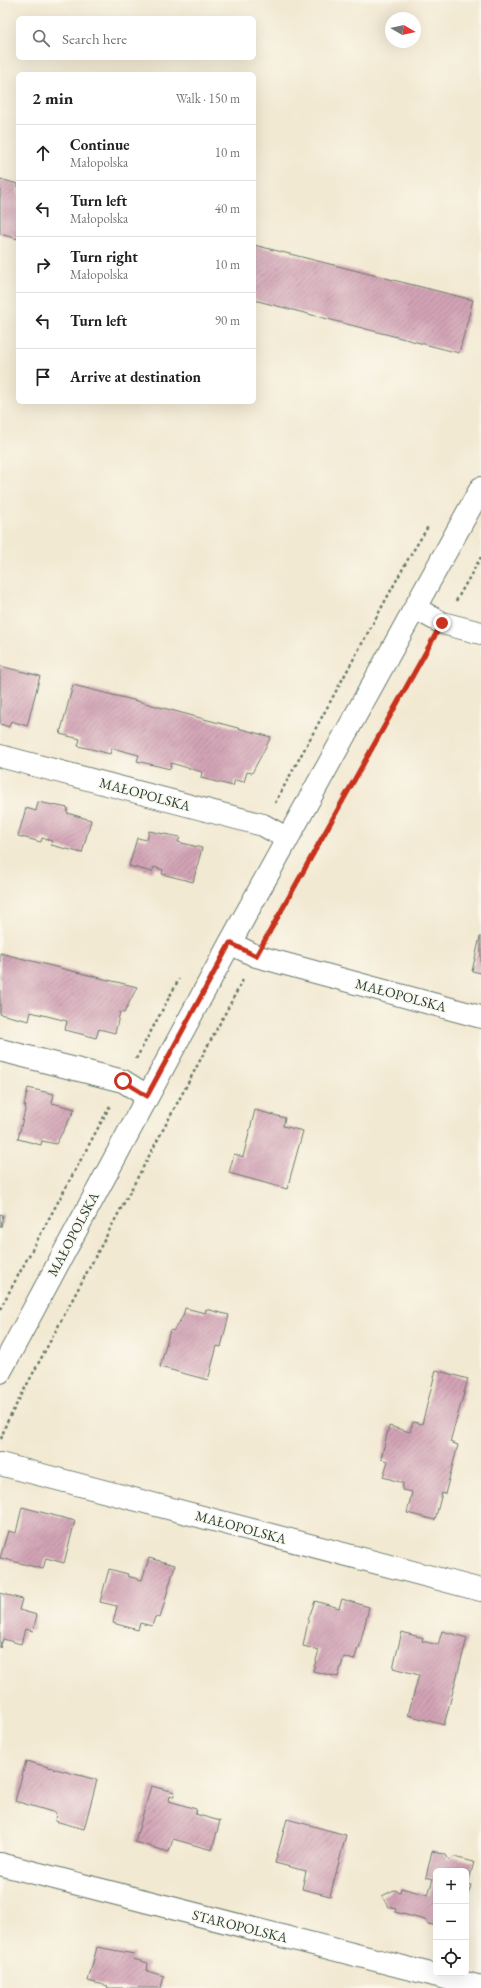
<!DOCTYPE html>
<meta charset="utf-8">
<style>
:root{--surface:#fff;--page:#f2f2f2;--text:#202124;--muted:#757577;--line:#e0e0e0}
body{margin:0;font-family:"EB Garamond",serif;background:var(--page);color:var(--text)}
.controls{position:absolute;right:12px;bottom:12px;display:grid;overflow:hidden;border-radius:6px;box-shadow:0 4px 16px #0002}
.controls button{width:36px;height:36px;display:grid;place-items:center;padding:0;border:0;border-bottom:1px solid var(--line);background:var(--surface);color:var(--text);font:20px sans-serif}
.compass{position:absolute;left:385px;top:12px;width:36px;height:36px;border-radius:50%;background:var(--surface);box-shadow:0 4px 16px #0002;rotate:99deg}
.stop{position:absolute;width:12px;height:12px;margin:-9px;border:3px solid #c8321e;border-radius:50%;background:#fff}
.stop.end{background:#c8321e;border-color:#fff;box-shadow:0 1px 4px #0008}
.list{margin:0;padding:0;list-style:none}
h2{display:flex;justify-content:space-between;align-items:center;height:52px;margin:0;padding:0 16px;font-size:17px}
h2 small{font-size:13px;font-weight:400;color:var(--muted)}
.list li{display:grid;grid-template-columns:26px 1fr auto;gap:12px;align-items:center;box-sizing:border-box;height:56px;padding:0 16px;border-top:1px solid var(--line)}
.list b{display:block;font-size:15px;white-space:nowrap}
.list p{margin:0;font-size:13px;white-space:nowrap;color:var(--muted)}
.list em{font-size:13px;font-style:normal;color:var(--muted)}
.icon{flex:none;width:22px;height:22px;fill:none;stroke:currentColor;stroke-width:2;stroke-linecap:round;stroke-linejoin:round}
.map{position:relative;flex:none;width:481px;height:1988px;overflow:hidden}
.search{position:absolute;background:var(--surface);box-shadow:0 4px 16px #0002;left:16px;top:16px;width:240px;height:44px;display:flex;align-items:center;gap:10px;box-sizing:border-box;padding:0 14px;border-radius:6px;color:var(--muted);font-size:15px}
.panel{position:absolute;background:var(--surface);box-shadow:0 4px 16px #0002;left:16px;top:72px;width:240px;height:332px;border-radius:6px}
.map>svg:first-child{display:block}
</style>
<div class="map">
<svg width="481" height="1988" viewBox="0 0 481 1988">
<defs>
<pattern id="building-hatch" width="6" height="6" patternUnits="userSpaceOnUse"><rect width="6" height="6" fill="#d2a3b5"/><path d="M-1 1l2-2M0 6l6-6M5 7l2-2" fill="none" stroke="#aa8694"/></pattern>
</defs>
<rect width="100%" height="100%" fill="#fbf7ec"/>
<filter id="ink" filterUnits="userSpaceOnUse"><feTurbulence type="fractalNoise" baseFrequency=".025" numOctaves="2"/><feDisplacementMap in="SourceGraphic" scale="8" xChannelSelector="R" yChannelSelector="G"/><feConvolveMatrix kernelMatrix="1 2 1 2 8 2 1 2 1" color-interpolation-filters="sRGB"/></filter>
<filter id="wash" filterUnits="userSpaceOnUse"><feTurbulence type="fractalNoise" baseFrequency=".012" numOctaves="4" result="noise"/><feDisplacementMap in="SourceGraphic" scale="16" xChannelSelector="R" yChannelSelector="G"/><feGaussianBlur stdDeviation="0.9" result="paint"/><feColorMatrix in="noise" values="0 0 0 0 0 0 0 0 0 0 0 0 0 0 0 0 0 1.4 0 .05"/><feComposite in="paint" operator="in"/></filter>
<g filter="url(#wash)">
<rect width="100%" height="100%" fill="#f2e9d2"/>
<g id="blocks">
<path fill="url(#building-hatch)" d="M0,179L18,184V239L0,234Z
M254,245L473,300L459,353L254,300Z
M0,666L40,676L27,726L11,721L9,727L0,724Z
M73,685L141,702L271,737L252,773L247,772L244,782L235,780L233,786L201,778L202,772L171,763L170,769L137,761L139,755L112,748L110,754L95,750L78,746L80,739L60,734Z
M38,802L68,808L67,813L91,820L82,853L51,845L52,841L42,838L41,842L18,836L26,808L36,811Z
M149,831L180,837L178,842L202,848L193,882L162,874L163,870L154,867L152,872L129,866L137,838L147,840Z
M480,937H481V973L472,971Z
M0,953L64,969L137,987L124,1013L120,1012L115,1033L99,1029L96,1038L81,1034L65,1030L67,1021L31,1012L29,1021L0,1014Z
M28,1088L54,1094L52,1103L75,1109L56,1144L42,1141L41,1145L18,1139L26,1106H24Z
M255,1110L285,1118L283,1126L303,1131L287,1189L229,1173L234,1154L243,1157Z
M0,1214L3,1215L1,1227H0Z
M185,1308L205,1313L206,1309L229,1315L221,1347L217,1346L208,1380L160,1367L170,1330L173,1331L183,1316Z
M436,1370L468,1379L450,1442L458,1445L445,1494L442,1493L435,1520L407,1513L412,1492L402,1490L403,1483L383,1477L388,1461L381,1459L389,1426L410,1432L413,1422L422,1424Z
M22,1507L75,1521L64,1563L46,1558L43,1569L0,1558L8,1531L16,1533Z
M149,1558L175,1565L160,1618L155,1617L152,1626L140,1623L138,1630L113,1623L117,1606L100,1602L109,1569L128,1574L127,1576L142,1580Z
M0,1593L22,1599L19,1610L37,1615L33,1631L25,1629L21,1644L3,1639L0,1648Z
M342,1599L369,1607L359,1649L358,1648L354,1660L344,1657L338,1677L313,1671L319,1650L303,1646L309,1617L315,1601L339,1608Z
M442,1631L467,1638L444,1725L408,1715L419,1675L393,1668L402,1632L423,1638L422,1641L438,1645Z
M26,1761L97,1780L84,1829L55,1821L56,1813L15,1801Z
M151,1786L175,1792L173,1797L170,1796L169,1801L196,1809L195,1814L220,1821L212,1850L173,1839L169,1852L135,1842Z
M287,1819L346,1835L330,1896L302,1889L306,1871L275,1863Z
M432,1851L446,1855L449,1860L454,1857L474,1862L468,1884L471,1885L468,1895L466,1896V1871H436V1923L433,1925L428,1924L425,1920L395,1912L396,1909L388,1907L382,1896L394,1890L400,1892L401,1888L428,1895L433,1879L426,1877Z
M97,1947L134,1954L133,1959L148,1963L147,1971L164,1976L161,1988H107L108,1986L88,1981Z"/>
</g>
</g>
<g filter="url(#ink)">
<use href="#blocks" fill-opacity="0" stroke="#69796b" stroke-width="1"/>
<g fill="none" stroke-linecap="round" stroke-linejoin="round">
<g stroke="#69796b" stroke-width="24">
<path id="minor" d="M415,608L442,623L481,633
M0,756L263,825L288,839
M230,943L256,956L481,1017
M0,1050L123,1081L147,1096
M0,1372L230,943L481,488
M0,1464L481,1590
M0,1864L481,1987"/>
</g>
<path stroke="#69796b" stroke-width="2.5" stroke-dasharray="3 3" stroke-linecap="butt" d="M456,601L481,557
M275,803L407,561L429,525
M269,934L430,645
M136,1059L179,979
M0,1309L111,1104
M1,1439L6,1424L244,978"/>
<use href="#minor" stroke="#fff" stroke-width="22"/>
</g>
</g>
<g fill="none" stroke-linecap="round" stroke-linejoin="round" filter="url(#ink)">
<path stroke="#c8321e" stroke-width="5" d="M123,1081L147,1096L230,943L256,956L442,623"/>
</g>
<g text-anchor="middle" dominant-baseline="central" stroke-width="3" stroke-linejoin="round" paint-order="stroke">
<g font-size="14" fill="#1f3d34" stroke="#fbf7ec">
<text transform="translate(145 794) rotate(15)">MAŁOPOLSKA</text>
<text transform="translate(401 995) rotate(15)">MAŁOPOLSKA</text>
<text transform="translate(73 1234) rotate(-62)">MAŁOPOLSKA</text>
<text transform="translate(241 1527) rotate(15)">MAŁOPOLSKA</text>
<text transform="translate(240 1926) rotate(14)">STAROPOLSKA</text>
</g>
</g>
</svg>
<div class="controls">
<button>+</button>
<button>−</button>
<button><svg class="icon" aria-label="locate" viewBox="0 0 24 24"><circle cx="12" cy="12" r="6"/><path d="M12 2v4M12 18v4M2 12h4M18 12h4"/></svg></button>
</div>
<svg class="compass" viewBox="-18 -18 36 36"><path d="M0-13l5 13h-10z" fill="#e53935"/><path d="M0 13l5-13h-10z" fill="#757577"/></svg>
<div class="stop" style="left:123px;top:1081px"></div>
<div class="stop end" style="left:442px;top:623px"></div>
<div class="search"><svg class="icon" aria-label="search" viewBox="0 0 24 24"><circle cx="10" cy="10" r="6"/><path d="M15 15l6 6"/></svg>Search here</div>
<section class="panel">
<h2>2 min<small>Walk · 150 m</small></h2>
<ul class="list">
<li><svg class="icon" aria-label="ahead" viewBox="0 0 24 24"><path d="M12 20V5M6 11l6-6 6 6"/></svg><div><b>Continue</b><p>Małopolska</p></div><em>10 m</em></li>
<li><svg class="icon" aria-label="left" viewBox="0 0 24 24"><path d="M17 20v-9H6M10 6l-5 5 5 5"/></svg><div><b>Turn left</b><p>Małopolska</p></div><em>40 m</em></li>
<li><svg class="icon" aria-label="right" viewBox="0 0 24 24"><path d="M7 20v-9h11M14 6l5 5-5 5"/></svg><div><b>Turn right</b><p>Małopolska</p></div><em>10 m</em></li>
<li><svg class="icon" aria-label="left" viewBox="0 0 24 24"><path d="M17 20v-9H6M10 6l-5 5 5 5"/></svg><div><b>Turn left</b></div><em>90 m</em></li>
<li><svg class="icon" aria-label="arrive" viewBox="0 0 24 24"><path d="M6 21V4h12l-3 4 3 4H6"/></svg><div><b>Arrive at destination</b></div></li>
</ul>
</section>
</div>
